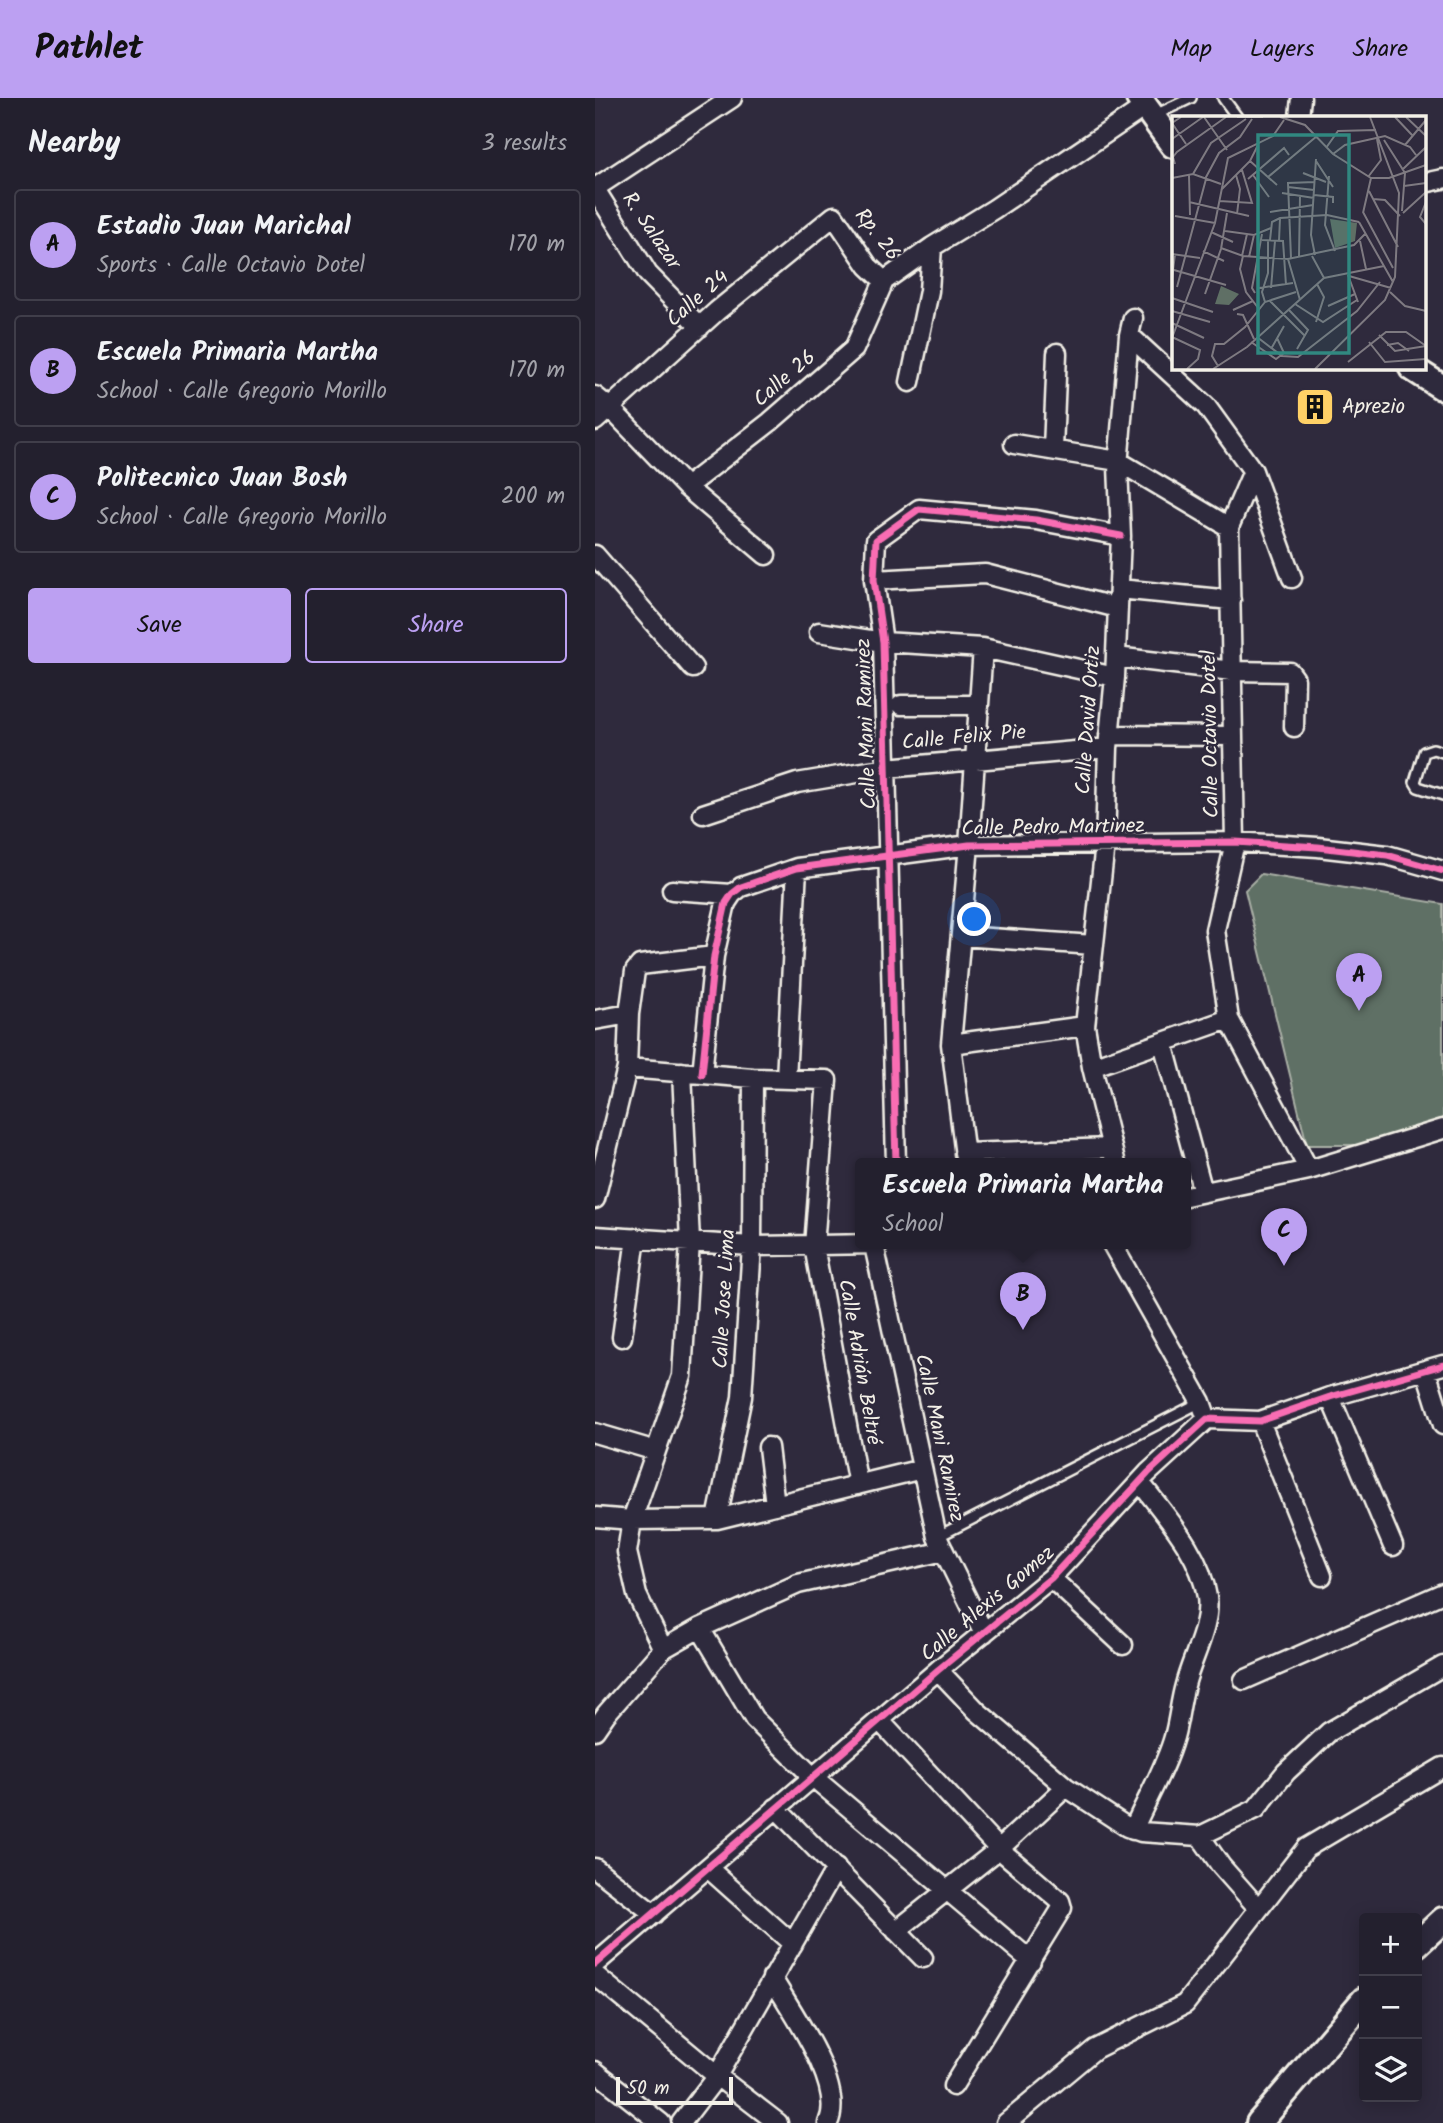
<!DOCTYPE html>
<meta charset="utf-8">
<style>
:root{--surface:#23202e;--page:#2f2d3a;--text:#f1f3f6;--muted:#a3a3aa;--line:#403e4a;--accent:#bca0f2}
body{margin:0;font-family:Kalam,sans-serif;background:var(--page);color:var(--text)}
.controls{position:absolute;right:21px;bottom:21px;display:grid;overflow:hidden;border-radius:7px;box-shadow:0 4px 18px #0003}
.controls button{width:63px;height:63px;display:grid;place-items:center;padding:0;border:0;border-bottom:2px solid var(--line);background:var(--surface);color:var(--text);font:35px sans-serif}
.scale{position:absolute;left:21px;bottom:18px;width:117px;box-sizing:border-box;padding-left:7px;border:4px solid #f4f1e8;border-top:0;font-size:19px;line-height:24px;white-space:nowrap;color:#f4f1e8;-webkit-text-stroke:5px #2f2a3d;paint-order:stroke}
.you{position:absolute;left:380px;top:822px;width:24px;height:24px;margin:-18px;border:5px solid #fff;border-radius:50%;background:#1a73e8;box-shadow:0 0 0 10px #1a73e833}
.badge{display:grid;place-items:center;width:46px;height:46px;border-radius:50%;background:var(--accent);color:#111;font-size:23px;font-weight:700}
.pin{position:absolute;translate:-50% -58px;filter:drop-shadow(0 2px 4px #0008)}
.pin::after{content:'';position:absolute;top:37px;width:24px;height:21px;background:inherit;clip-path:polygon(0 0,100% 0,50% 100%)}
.popup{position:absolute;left:260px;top:1060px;width:336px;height:91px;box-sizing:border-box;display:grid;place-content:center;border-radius:7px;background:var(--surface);filter:drop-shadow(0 2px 5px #0005);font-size:23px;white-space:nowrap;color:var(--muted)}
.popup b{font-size:26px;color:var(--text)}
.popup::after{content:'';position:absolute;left:50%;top:100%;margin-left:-14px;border:14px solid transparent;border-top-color:var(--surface)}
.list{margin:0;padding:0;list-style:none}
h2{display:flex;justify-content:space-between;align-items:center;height:91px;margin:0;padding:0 28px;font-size:30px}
h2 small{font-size:23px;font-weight:400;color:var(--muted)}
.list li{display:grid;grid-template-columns:46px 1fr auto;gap:21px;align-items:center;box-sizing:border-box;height:112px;margin:0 14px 14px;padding:0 14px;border:2px solid var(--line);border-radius:7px}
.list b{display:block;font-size:26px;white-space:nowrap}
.list p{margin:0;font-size:23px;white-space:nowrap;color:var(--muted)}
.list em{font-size:23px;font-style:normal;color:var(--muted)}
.actions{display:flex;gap:14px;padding:21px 28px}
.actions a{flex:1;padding:16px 0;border:2px solid var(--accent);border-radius:7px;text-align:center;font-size:24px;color:var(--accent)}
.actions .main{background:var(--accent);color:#111}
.icon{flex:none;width:38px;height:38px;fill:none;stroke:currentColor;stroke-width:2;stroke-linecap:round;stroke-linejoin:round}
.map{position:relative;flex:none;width:848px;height:2025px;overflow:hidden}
header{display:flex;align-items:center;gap:42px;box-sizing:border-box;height:98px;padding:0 35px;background:var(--accent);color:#111}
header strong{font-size:33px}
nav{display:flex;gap:38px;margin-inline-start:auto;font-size:24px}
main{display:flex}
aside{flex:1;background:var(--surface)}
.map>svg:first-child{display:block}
</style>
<header>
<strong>Pathlet</strong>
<nav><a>Map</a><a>Layers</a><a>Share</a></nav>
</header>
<main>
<aside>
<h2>Nearby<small>3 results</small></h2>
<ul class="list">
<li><span class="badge">A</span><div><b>Estadio Juan Marichal</b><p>Sports · Calle Octavio Dotel</p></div><em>170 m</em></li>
<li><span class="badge">B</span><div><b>Escuela Primaria Martha</b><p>School · Calle Gregorio Morillo</p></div><em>170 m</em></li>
<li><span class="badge">C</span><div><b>Politecnico Juan Bosh</b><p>School · Calle Gregorio Morillo</p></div><em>200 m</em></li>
</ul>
<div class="actions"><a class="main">Save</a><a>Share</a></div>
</aside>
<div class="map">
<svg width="848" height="2025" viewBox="0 0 848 2025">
<rect width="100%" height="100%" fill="#2f2a3d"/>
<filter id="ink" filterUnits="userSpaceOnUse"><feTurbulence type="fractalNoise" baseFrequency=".0143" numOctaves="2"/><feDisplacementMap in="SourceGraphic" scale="14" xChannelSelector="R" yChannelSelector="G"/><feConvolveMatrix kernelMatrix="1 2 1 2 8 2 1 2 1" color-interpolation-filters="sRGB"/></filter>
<g filter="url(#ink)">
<path fill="#5f6f65" stroke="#aab0a6" stroke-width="2" d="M666,776L848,806V1021L838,1028L767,1047H712L650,792Z"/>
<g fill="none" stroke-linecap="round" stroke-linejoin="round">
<g stroke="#f4f1e8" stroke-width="14">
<path id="lane" d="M628,0L642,19
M560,17L596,0
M848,654L838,651L829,654L820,684L823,689L848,697
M342,1439L606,1304"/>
</g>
<g stroke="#f4f1e8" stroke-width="23">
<path id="street" d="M704,19L706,0
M829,85L848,81
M0,90L137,0
M0,91L53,176L105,229
M289,183L337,149L399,111L551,8
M534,237L611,308L658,373L697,480
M315,284L334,193L337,149
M0,298L15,310L91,389L171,457
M0,323L122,213L239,118L273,168L289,183
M419,346L523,363L634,429
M458,351L462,255
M658,373L634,429L640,744L620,832L634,921L714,1072
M91,389L175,324L259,251L289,183
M0,457L98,570
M279,482L390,476L523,510
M524,491L636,502
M224,534L288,544L388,550L520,579
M521,559L637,573L695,574L700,581L699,629
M306,607H384
M514,637L638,638
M108,716L202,685L292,670L513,650
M77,792L137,796
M366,838L499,847
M0,922L34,916L40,873L45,867L119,858
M568,945L608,1094
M356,946L490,928
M497,969L634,921
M32,970L158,980L232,982L219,1148L263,1387
M107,976L119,858L131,805L137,796L146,789L202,770L374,747L640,744L723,749L792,757L848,773
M191,981L202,770
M369,1055L517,1050
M301,1066L288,544L279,482L281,442L324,411L441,422L526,438
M371,1066L356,946L374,747L388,550
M521,1066L497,969L490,928L510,746L513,650L520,579L526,438L523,368L534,237L538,220
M591,1098L714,1072L848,1031
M0,1101L32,970L34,916
M0,1138L157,1148L284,1146
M517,1146L606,1304L612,1321
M279,1147L342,1439L389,1535
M27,1239L41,1140
M831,1273L848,1327
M735,1299L798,1448
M665,1323L727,1478
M0,1335L61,1353
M173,1349L180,1407
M0,1419L37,1422L122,1421L327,1371
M122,1421L147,1299L157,1148L158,980
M456,1480L528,1547
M105,1530L159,1621L218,1679L436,1863
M68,1551L42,1497L32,1454L37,1422L87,1278L95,1144L87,974
M343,1572L382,1613L471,1689L532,1729L546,1734L605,1738L661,1711L691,1674L734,1634L848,1568
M649,1582L848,1495
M284,1622L404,1751L465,1803L467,1810L358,1988
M0,1632L11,1616L68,1551L105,1530L203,1486L349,1453
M181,1710L328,1860
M538,1732C551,1702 570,1671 579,1639C584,1622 585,1604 590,1587C597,1559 616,1528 612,1499C605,1454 571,1419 545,1384
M605,1738L626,1768L663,1810
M0,1770L59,1816
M113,1770L198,1846
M301,1833L404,1751L471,1689
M0,1866L343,1572L456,1480L553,1375L612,1321L665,1323L735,1299L848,1267
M0,1877L122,1978L183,2025
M177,1880C196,1913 251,1988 233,2025
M0,1973L66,2025
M86,2025L122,1978L241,1770
M411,2025L500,1951L590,1906L711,1750L848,1669"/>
</g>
<g stroke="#f4f1e8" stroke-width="30">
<path id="secondary" d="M544,0L578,47
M817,270L848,290
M822,1846L848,1822
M664,2025L769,1902"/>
</g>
<use href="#lane" stroke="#2f2a3d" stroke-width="9"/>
<use href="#street" stroke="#2f2a3d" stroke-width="18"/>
<use href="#secondary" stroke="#2f2a3d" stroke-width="24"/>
<g stroke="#2f2a3d" stroke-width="11">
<path id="cycleway" d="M107,976L119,858L131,805L137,796L146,789L202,770L374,747L640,744L723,749L792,757L848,773
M301,1066L288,544L279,482L281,442L324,411L441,422L526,438
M0,1866L343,1572L456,1480L553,1375L612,1321L665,1323L735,1299L848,1267"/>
</g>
<use href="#cycleway" stroke="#f96db3" stroke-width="7"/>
</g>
</g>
<defs>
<g id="building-square" transform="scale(2.0125)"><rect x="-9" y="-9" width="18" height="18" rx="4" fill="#ffd166" stroke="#2f2a3d"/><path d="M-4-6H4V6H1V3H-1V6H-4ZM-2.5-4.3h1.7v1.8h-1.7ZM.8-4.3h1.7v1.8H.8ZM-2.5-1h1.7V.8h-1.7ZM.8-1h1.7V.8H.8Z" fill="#111"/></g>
</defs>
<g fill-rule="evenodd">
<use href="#building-square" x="720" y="309"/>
</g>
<g text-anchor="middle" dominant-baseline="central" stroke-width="5" stroke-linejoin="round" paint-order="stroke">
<g font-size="21" fill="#f4f1e8" stroke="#2f2a3d">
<text transform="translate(56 133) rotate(56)">R. Salazar</text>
<text transform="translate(282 137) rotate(52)">Rp. 26</text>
<text transform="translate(103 201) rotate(-41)">Calle 24</text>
<text transform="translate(190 281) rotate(-41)">Calle 26</text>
<text transform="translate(494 622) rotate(-86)">Calle David Ortiz</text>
<text transform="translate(272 626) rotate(-92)">Calle Mani Ramirez</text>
<text transform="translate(616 636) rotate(-91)">Calle Octavio Dotel</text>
<text transform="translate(369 640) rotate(-5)">Calle Felix Pie</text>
<text transform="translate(458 730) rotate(-1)">Calle Pedro Martinez</text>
<text transform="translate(130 1201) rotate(-87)">Calle Jose Lima</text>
<text transform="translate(264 1264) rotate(80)">Calle Adrián Beltré</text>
<text transform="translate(344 1340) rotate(78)">Calle Mani Ramirez</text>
<text transform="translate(393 1506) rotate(-40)">Calle Alexis Gomez</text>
</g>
<g font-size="21" fill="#f4f1e8" stroke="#2f2a3d" text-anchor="start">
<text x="747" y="309">Aprezio</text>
</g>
</g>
<g transform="translate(577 18)">
<rect width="254" height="254" fill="#2f2a3d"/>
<path d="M158,103L185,107L183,125L163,132ZM49,170L67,178L57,189L43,188Z" fill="#5f6f65"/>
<path fill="none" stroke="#7e7a81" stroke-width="2" d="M9,1L0,7L14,28M32,1L55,34M65,1H91M108,1L133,9L161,38L199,62H217L254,49M223,1L240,19M234,1L254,20M0,23L31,1M212,24L233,57L230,95M233,29L254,4M154,32L166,15L204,14M161,38L173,29L213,20L238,31L244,39M78,45L105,69M144,45L161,71M3,48L1,41L5,36L54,1M230,54L254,31M131,57L154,66M21,58L39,27L74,3M17,59L18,99M64,59L68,73L65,98M81,59L97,81M157,60L153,109L163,135M96,61L145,20M196,61L209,44L205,23M0,62L21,58L49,68M33,63L47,37L68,21L80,3M76,63L112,32L117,39M232,70L254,67M116,71L142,74M49,74L78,45L86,29M197,75L226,131M110,77L142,82M142,79L161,81V87M201,83L213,84L228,100M47,85L80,87L70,54M17,86L77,100M254,86L248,101L254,108M98,96L141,89M191,96L221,152M191,97L199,62M231,97L254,76M3,100L43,107M187,106L221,166M53,115L82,119L99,112M39,116L61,126M90,124L111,125L114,169M98,124L100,106L108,102L155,99L187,106M107,125L108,102M188,125L194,153M49,132L71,140L116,143L182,129L193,118M31,135L52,145M0,138L28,142M143,139L139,119L144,43M70,140L75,118M71,140L68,153L74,176L87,193M140,140L152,162M77,141L82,119M127,141L128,79M119,142L116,67L143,66M116,143L128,184M2,154L54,169M176,159L186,186M177,160L219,172M0,163L3,138M5,171L34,63M87,172L121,167M99,172L103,125M218,176L233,190L254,195M83,177L80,172L90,118M33,178L49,133L55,97M0,182L41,196M97,184L133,220M93,186L90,176L96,157V124M123,188L151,206L185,184M156,190L183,178M61,194L81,185M117,194L136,214L125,233M0,195L38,206M65,198L71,199L82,223M144,206L152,181L145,168M0,207L32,222M207,219L223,235L254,230M0,221L28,234L26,243L15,253M85,221L110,240L126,241L185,195L208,166M0,222L43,107L56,42L101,20L112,4M79,226L104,243L112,237L105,222M197,226L213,246L254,243M215,229L226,227L237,235M99,233L112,210M176,246L214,216H234L254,230M46,250L40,240L43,228H52L73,211L93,186L124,176M41,253L75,231L152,162L212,150M143,253L213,184L223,161L227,77L198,1"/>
<path fill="#318880" fill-opacity="0.15" stroke="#318880" stroke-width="3.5" d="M86,19H177V237H86Z"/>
<rect width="254" height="254" fill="none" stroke="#f4f1e8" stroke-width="3.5"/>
</g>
</svg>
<div class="controls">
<button>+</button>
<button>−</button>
<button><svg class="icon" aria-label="layers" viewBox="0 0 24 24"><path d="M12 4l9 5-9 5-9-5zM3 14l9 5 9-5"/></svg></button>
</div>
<div class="scale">50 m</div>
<div class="you"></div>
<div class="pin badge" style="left:764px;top:913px">A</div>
<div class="pin badge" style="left:428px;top:1232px">B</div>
<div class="popup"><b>Escuela Primaria Martha</b>School</div>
<div class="pin badge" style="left:689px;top:1168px">C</div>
</div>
</main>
